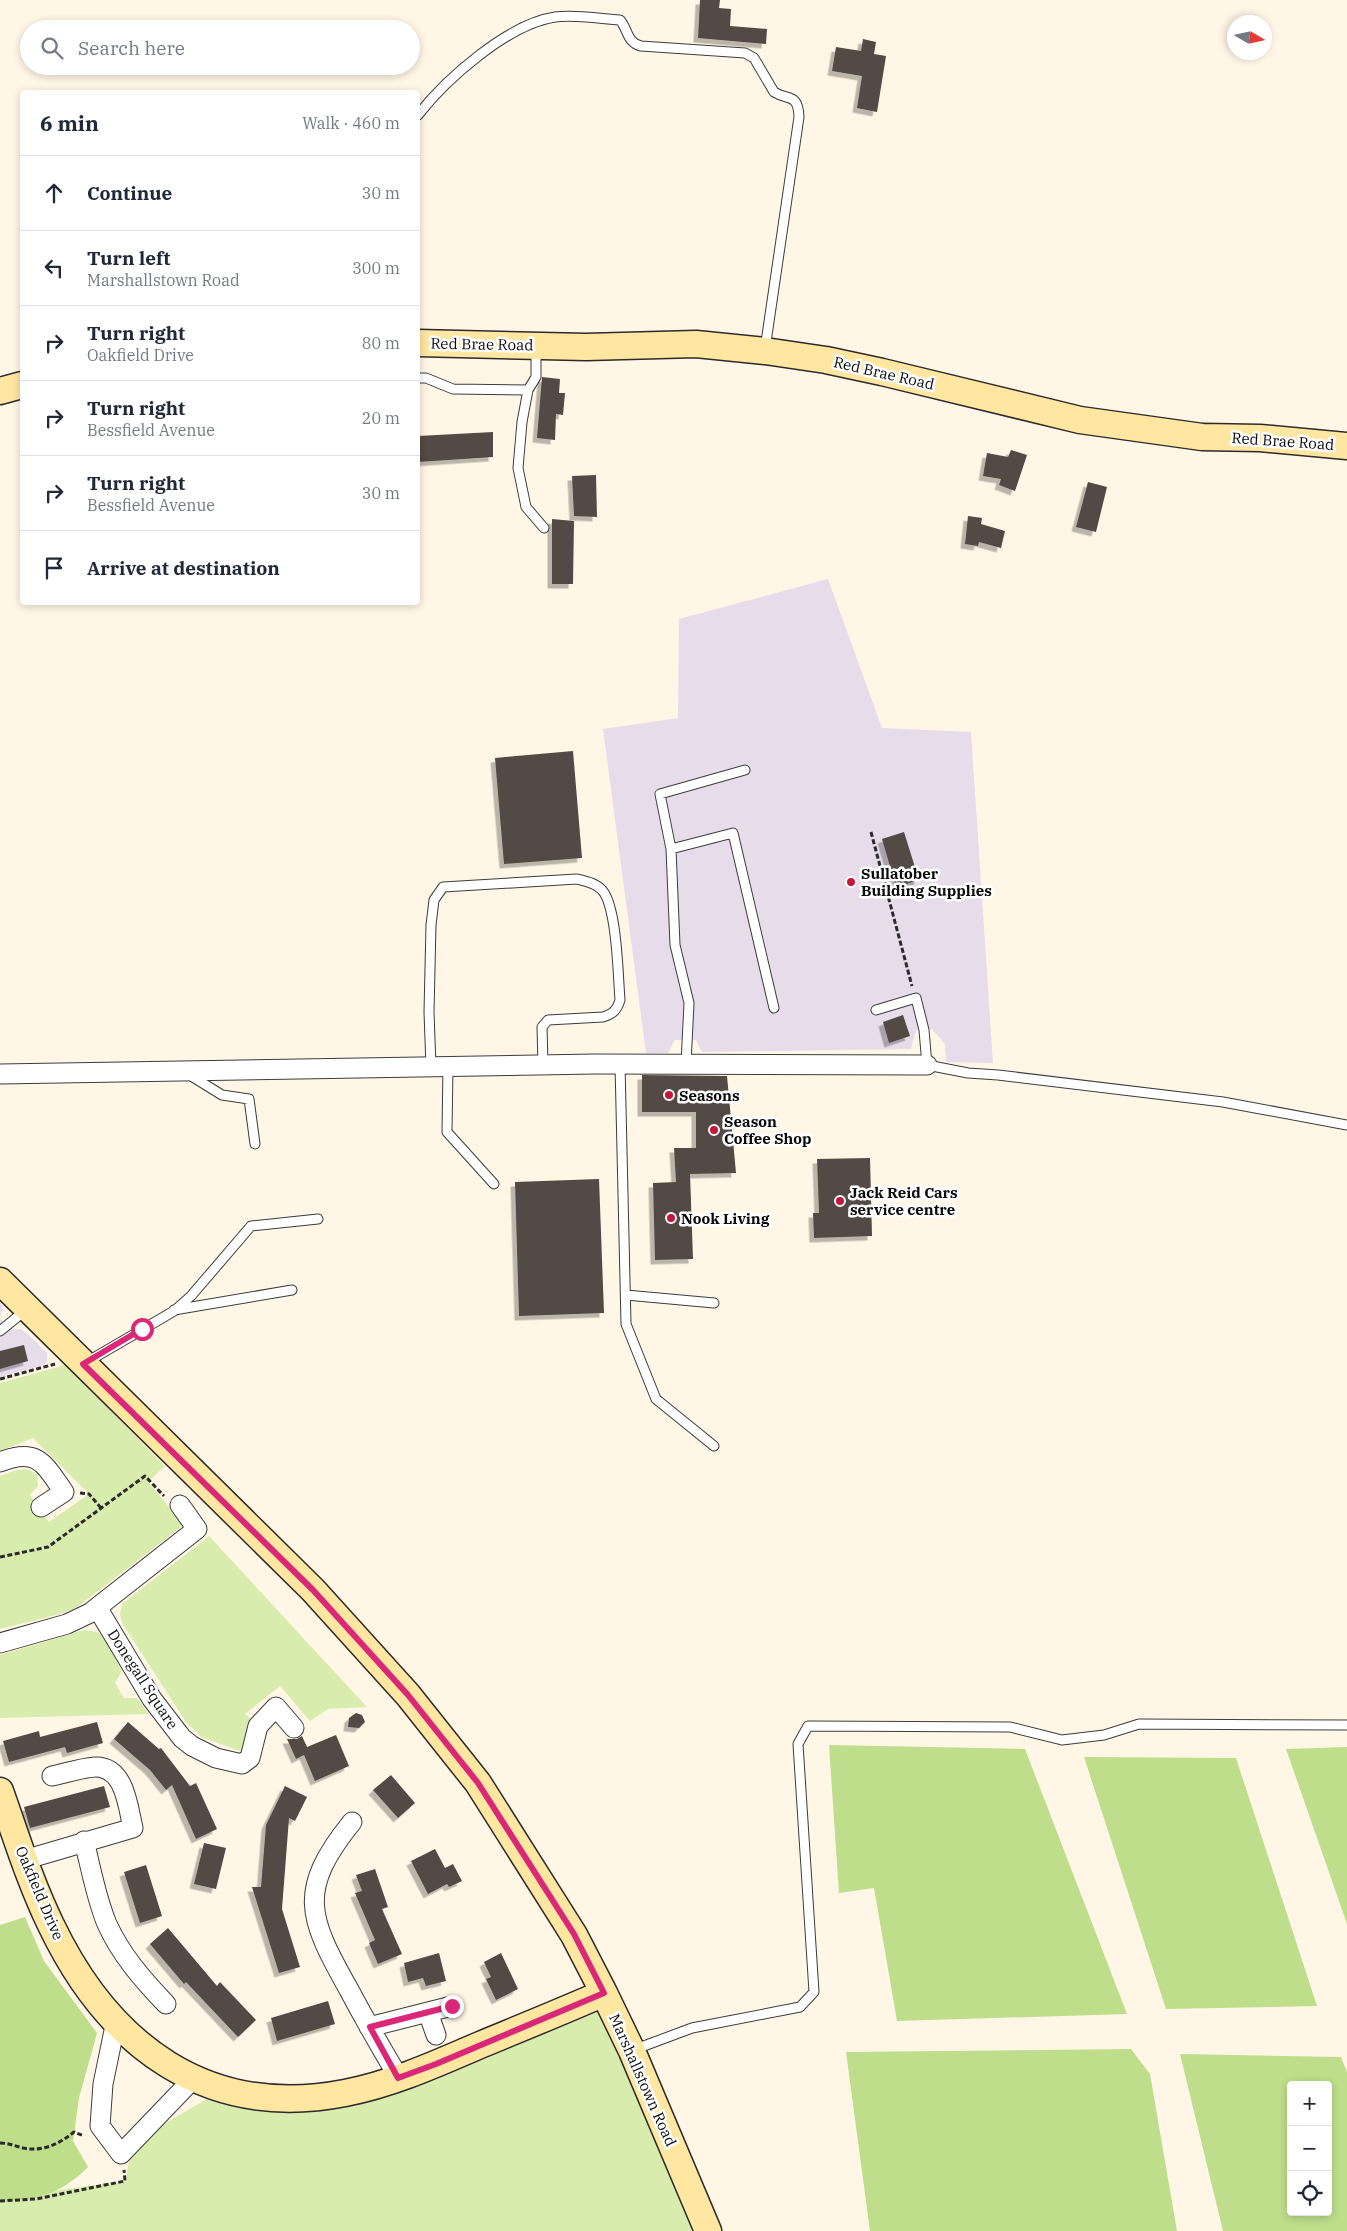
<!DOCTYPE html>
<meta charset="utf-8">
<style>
:root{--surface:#fff;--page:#f2f2f3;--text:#1f2937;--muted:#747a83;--line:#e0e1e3}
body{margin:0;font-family:"IBM Plex Serif",serif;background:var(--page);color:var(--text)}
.controls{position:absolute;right:15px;bottom:15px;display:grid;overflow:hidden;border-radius:5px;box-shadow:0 2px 8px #0003}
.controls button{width:45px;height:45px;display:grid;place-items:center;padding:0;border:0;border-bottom:1px solid var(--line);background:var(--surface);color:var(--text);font:25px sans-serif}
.compass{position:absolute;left:1227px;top:15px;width:45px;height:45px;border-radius:50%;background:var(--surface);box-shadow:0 2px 8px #0003;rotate:99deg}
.stop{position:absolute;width:15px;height:15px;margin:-11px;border:4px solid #db2777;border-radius:50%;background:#fff}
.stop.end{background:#db2777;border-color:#fff;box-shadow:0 1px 5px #0008}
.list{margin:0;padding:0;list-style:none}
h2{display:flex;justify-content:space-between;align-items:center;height:65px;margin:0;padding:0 20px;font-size:21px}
h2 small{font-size:16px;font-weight:400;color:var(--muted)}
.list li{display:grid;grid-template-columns:32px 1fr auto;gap:15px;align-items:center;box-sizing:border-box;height:75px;padding:0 20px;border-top:1px solid var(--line)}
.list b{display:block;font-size:19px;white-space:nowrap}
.list p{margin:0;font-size:16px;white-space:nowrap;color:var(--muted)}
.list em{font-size:16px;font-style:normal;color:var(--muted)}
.icon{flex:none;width:28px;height:28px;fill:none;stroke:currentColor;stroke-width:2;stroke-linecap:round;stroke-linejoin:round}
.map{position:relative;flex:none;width:1347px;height:2231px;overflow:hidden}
.search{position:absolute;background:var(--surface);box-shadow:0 2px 8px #0003;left:20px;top:20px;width:400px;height:55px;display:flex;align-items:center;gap:12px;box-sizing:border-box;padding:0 18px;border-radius:28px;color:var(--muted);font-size:19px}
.panel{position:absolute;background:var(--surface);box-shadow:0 2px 8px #0003;left:20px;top:90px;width:400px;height:515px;border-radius:5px}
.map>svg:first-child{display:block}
</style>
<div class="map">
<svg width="1347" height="2231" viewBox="0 0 1347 2231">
<defs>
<filter id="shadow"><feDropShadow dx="-4.5" dy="4.5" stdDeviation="0" flood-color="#0004"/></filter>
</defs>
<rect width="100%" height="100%" fill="#fff6e6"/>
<path fill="#e6dcea" d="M828,579L882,728L971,732L993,1063L946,1062L945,1044L932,1029L916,1031L911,1049L702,1052L696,1040H675L668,1053H646L603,729L678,718L679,619Z
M0,1303L3,1306L0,1319L11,1330L21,1329L29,1335L47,1353V1362L43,1365L0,1377Z"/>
<path fill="#d8ecad" d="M65,1365L165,1466L148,1482L182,1522L181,1527L76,1608L64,1613L0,1629V1476C14,1471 25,1464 37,1475L38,1486L30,1495L49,1522L89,1494L33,1438L0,1451V1383Z
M209,1536L367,1707L328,1709L310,1721L280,1686L245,1714L250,1718L245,1748L240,1751L201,1737L186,1722L122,1623L120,1614L122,1604Z
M84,1630L97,1632L104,1637L122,1671L115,1683L124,1698H137L149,1714L0,1718V1655Z
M604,1993L707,2231H0V2198L125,2181L133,2142L224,2089L308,2099Z"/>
<path fill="#bede8b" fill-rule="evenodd" d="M829,1745L1025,1749L1127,2014L897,2021L874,1888L839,1893Z
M1347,1747V1924L1286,1749Z
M1084,1757L1236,1758L1317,2006L1166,2009Z
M25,1917L44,1961L97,2033L79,2098L73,2141L88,2167C60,2195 38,2199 0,2202V1925Z
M1131,2049L1150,2074L1177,2231H870L846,2052Z
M1180,2054L1341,2057L1347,2072V2231H1223ZM1291,2085H1328V2212H1291Z"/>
<path fill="#534845" filter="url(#shadow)" d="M700,0H720L719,8L731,9L730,26L767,29L766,44L698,38Z
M863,39L876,42L874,54L886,56L877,112L857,108L862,76L832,71L836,47L861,51Z
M542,377L560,379L559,393H565L563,415L556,414L555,440L537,438Z
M493,432V457L418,462V436Z
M1011,450L1027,455L1015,491L999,485L1001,479L983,476L987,453L1008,457Z
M596,475L597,517L574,516L572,476Z
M1088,482L1107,487L1096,532L1076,527Z
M968,516L982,518L981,524L1005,531L1001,548L979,542L978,546L965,544Z
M552,519L574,521L573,584H552Z
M573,751L582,858L504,864L495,758Z
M904,832L919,880L896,887L882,839Z
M903,1015L910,1036L889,1043L883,1022Z
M642,1075L727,1076L736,1173L690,1174L693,1259L655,1260L653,1183L676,1182L674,1148H696V1112H642Z
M870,1158L872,1236L814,1238L813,1213H819L817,1159Z
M599,1179L604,1313L519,1316L515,1182Z
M24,1345L28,1361L0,1369V1351Z
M356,1713L362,1715L365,1722L359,1728L348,1727L349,1718Z
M97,1722L103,1743L67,1753L65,1747L9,1762L3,1741L39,1731L40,1737Z
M128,1722L159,1749L161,1748L190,1786L196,1783L217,1829L196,1839L172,1785L166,1790L150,1770L114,1739Z
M336,1735L349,1766L315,1781L304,1755L296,1759L287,1739H297L302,1736L307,1747Z
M391,1775L415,1803L398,1818L373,1790Z
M104,1786L110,1807L30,1828L24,1807Z
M285,1786L307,1797L295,1821L289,1818L282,1909L300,1967L279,1973L252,1887H261L266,1825Z
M204,1843L226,1848L216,1889L194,1884Z
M435,1849L445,1868L453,1864L462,1881L449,1887L447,1884L428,1894L411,1861Z
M146,1865L162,1916L140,1923L124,1872Z
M375,1869L388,1907L382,1909L402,1954L378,1964L369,1943L375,1940L355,1893L362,1891L356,1875Z
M168,1928L217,1986L220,1982L256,2020L238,2037L186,1982L184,1984L150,1944Z
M439,1953L446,1981L426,1986L423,1978L408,1982L404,1963Z
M501,1953L518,1989L496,2000L486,1979L491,1977L484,1962Z
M328,2001L335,2024L277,2041L271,2018Z"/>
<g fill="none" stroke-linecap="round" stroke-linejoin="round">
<g stroke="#3c3c3c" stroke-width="11">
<path id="lane" d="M418,115C446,79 508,24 555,17C577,14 598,19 620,20C628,29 627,43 641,46L745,53L754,58L774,92C789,101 798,93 799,117L765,349
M418,378H426L453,389L528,390L536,377V348
M528,390L522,422L518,468L526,507L544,528
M671,849L660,794L745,770
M876,1010L916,998L924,1030L927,1065L968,1073L998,1075L1223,1102L1347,1125
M620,1064L626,1324L656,1399L714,1446
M686,1064L689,1003L675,945L671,849L733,833L774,1008
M448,1066L447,1132L494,1184
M431,1067L429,1012L431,925L434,900L443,887L577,879C585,881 596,883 602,890C617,906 618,976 620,1000C617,1010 613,1014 603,1017L548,1020L542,1027L543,1065
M188,1074L222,1095L249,1099L255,1144
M626,1295L714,1303
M174,1310L292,1290
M0,1331L27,1309
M85,1363L174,1311L191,1296L251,1226L318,1219
M633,2050L692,2028L800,2007L814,1992L798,1744L808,1726L1010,1727L1062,1740L1104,1735L1139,1724L1347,1725"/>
</g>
<g stroke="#3c3c3c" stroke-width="21">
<path id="street" d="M0,1074L595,1064L927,1065
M0,1462C38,1447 44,1464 64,1492L41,1507
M98,1609L152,1699L182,1738L192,1746L216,1758L242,1764L250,1758L258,1726L276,1707L294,1728
M0,1643L67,1624L90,1613L197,1529L180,1505
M352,1822C297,1890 308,1917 348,1988C364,2018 381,2048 399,2078
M84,1841C91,1868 96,1898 107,1924C121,1955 143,1980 166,2004
M24,1860L133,1828C128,1807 125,1766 95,1767C81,1768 66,1773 52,1776
M428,2012L436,2035
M116,2021L103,2084L100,2126L121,2154L194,2078
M369,2027L452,2006"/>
</g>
<g stroke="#2b2b2b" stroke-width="29">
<path id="secondary" d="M418,343L586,347L696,344L765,351L826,360L882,372L1080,420L1202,437L1260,438L1347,446
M0,391L22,385
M0,1281L313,1590L408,1695L478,1783L574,1935L604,1993L632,2051L708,2231
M0,1791C16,1836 30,1882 51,1925C109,2046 207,2120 345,2093C392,2084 436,2064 480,2045C521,2028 563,2011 604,1993"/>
</g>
<path stroke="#2b2b2b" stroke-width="3" stroke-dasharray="5 2.5" stroke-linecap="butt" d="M871,832L912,986
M0,1379L55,1364
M80,1493L89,1494L101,1508
M0,1557L48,1547L145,1476L164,1496
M0,2143C8,2143 15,2146 23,2148C43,2152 59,2144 74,2132L84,2136
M0,2201L36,2199L125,2181L124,2170"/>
<use href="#lane" stroke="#fff" stroke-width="9"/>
<use href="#street" stroke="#fff" stroke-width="19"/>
<use href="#secondary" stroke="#ffe6a1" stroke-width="26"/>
</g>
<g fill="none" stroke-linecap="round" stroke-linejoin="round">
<path stroke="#db2777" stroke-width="6" d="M142,1329L83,1364L313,1590L408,1695L478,1783L574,1934L604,1993L436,2064L398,2078L370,2027L452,2006"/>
</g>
<g fill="#c3173b" stroke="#fff" stroke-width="2">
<circle cx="851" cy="882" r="5"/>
<circle cx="669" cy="1095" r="5"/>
<circle cx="714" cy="1130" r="5"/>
<circle cx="840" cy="1201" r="5"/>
<circle cx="671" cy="1218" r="5"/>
</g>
<g text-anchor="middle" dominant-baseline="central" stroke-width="5" stroke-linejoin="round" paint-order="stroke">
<g font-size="15" fill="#090909" stroke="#fff">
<text transform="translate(482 344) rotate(1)">Red Brae Road</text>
<text transform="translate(884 373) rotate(13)">Red Brae Road</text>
<text transform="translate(1283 441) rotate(4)">Red Brae Road</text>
<text transform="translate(143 1679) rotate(57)">Donegall Square</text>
<text transform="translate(40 1893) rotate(67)">Oakfield Drive</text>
<text transform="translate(643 2080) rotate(66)">Marshallstown Road</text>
</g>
<g font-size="15" font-weight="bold" fill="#090909" stroke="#fff" text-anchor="start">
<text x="861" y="873">Sullatober<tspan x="861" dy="17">Building Supplies</tspan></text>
<text x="679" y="1095">Seasons</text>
<text x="724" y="1121">Season<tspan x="724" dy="17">Coffee Shop</tspan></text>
<text x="850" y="1192">Jack Reid Cars<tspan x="850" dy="17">service centre</tspan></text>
<text x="681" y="1218">Nook Living</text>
</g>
</g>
</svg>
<div class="controls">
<button>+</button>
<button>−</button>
<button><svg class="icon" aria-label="locate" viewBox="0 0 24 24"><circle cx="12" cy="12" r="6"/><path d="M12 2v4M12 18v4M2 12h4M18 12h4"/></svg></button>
</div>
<svg class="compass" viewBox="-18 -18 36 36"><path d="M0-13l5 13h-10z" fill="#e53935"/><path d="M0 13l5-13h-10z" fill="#747a83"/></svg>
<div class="stop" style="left:142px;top:1329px"></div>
<div class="stop end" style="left:452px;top:2006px"></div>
<div class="search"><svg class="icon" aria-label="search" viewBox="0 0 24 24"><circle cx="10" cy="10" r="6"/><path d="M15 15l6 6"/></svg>Search here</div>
<section class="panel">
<h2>6 min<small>Walk · 460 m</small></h2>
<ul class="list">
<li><svg class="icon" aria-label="ahead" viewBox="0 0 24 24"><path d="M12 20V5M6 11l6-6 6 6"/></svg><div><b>Continue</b></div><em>30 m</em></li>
<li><svg class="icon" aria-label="left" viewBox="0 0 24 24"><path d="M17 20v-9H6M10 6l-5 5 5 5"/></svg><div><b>Turn left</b><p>Marshallstown Road</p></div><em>300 m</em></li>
<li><svg class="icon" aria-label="right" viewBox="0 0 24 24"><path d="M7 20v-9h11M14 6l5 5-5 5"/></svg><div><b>Turn right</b><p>Oakfield Drive</p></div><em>80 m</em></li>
<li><svg class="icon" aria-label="right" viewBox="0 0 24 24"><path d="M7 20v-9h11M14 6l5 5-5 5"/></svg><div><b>Turn right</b><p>Bessfield Avenue</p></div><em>20 m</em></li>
<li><svg class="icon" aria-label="right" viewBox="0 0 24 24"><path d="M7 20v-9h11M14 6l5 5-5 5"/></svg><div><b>Turn right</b><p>Bessfield Avenue</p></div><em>30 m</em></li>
<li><svg class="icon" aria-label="arrive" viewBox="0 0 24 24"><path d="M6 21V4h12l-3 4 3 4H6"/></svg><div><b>Arrive at destination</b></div></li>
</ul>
</section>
</div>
